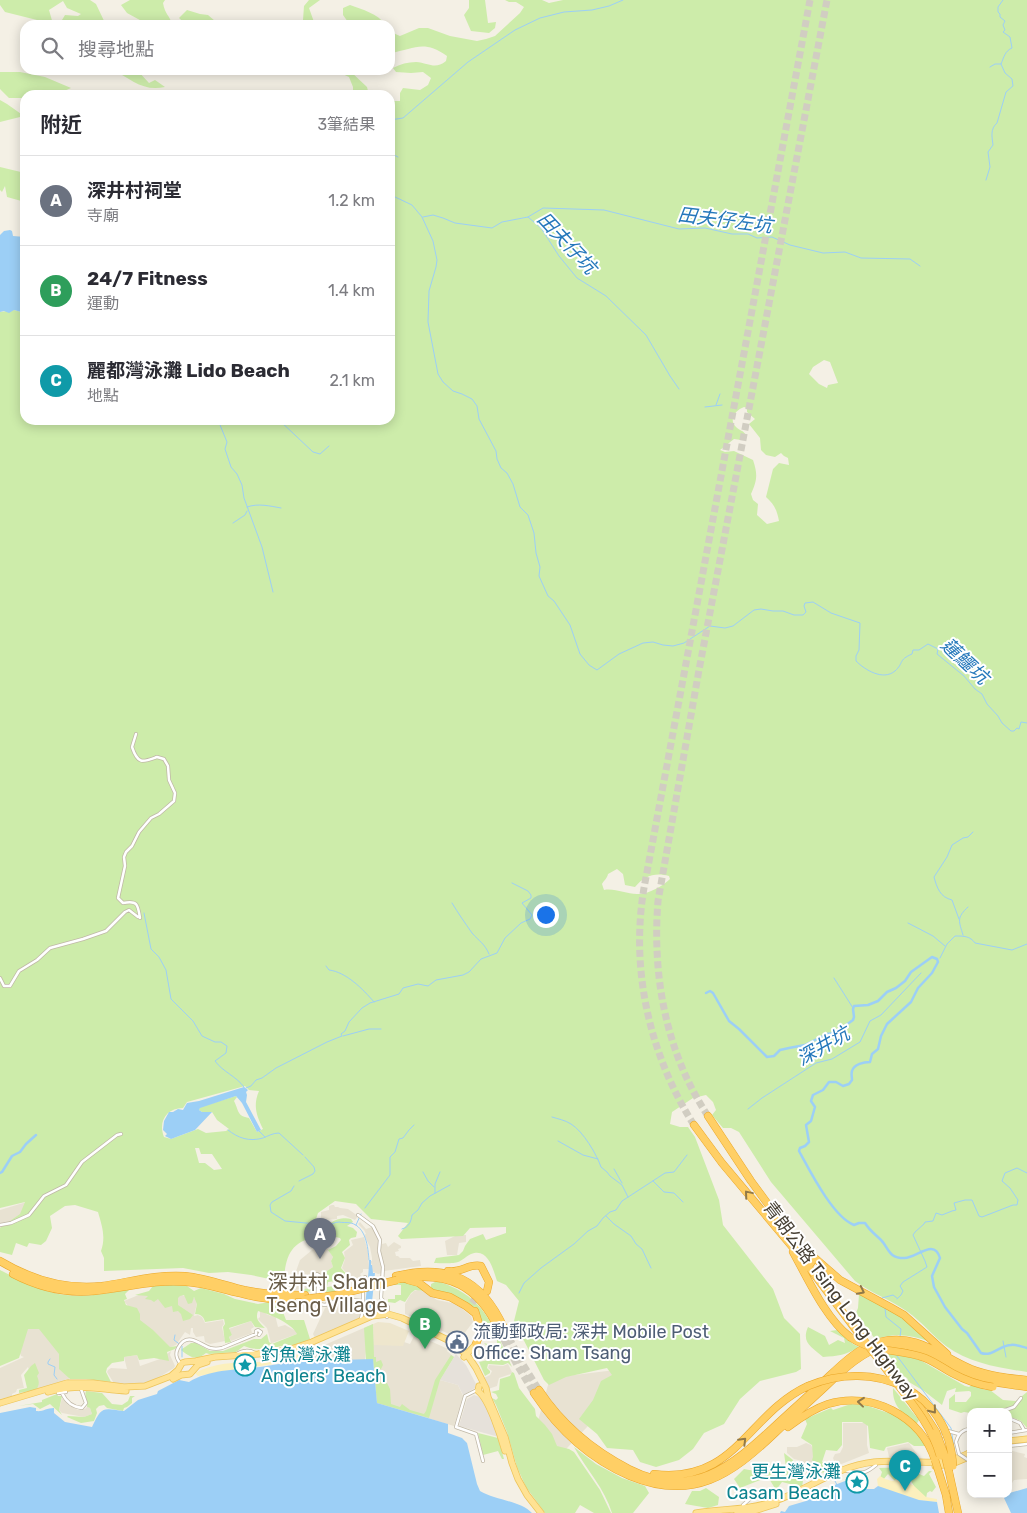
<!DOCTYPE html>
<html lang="zh-TW">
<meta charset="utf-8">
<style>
:root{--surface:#fff;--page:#f2f2f3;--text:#2b2b33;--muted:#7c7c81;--line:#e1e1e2;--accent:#1a73e8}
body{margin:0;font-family:Rubik,"Noto Sans TC",sans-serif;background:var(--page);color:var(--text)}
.controls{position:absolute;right:15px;bottom:15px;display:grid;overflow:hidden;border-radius:10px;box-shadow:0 2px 12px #0003}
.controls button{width:45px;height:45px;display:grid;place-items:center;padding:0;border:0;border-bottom:1px solid var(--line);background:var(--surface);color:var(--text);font:25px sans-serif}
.you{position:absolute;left:545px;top:914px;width:18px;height:18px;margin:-12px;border:4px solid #fff;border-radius:50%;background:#1a73e8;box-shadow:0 0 0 8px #1a73e833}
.badge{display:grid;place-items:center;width:32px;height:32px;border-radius:50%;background:var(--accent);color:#fff;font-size:16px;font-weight:700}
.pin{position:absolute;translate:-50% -41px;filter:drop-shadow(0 1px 2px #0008)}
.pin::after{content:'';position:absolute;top:26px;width:18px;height:15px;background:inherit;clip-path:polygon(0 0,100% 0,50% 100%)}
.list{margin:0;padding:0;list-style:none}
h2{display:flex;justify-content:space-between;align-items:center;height:65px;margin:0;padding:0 20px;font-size:21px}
h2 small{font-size:16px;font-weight:400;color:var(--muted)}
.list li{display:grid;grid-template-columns:32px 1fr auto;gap:15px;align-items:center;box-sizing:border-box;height:90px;padding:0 20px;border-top:1px solid var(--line)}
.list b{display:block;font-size:19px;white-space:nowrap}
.list p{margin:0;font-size:16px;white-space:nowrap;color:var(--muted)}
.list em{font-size:16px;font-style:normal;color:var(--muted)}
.icon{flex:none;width:28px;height:28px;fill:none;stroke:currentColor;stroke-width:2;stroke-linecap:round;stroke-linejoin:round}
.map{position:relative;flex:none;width:1027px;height:1513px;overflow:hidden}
.search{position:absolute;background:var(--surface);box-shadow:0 2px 12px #0003;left:20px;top:20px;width:375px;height:55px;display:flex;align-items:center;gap:12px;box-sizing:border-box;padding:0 18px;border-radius:15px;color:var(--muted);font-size:19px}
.panel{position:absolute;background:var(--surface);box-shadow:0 2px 12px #0003;left:20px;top:90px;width:375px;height:335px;border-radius:15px}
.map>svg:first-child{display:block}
</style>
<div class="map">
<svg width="1027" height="1513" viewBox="0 0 1027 1513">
<rect width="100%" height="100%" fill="#f4f0e5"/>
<path fill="#e8e2d2" d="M33,1200L18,1217L0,1232V1210Z
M332,1205H334L335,1207H338L340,1208L348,1209L358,1216L355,1220L343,1215L337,1216V1219L321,1220V1212L329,1210V1206Z
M360,1222L366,1229L372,1227L380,1241L382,1273L378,1274L371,1271L372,1265L370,1261H372V1258L370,1247L364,1235L366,1234L364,1230L358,1224Z
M457,1235H466V1242L459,1243L457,1255H447L445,1241Z
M364,1237L368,1252L369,1269H363V1272L360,1274L362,1277L352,1279L342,1268L345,1259L344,1252L353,1245L351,1240Z
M394,1242L401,1246V1248L398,1249L399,1251L395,1252L396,1256H398L400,1258H410L413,1261L420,1260L421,1266L384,1271L383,1262L380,1250L382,1244L386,1243L388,1247Z
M324,1243L333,1257L331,1261L333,1267L321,1275L319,1288L293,1290L294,1277L300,1260L312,1250Z
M418,1290L423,1291L437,1300L452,1303L460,1307L471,1316L473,1322L460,1339L405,1314V1304L410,1295L414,1291Z
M141,1294H177L198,1299L194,1316L198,1315L202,1317L205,1323L223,1320L224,1324L222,1327L225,1341L210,1344L205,1342L204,1336L196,1337L193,1332V1328H191L190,1335L185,1332L176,1345L163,1350L124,1301Z
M349,1300L362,1302L363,1303L359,1318L315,1338L313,1334L325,1308L339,1301Z
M264,1309L266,1314L271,1316L274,1313L277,1315L276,1319L278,1327L285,1325L296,1331L297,1334L272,1343H271L267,1328L258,1319L260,1317V1310Z
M49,1316L69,1374V1380L66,1379L64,1382L36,1390L28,1367L21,1375L24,1388L17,1389L16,1392L12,1394V1396L0,1399V1368L24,1357L21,1356L19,1351L12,1326Z
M251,1321L254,1327L251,1329L252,1333L231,1341L229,1337L232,1335L229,1329Z
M373,1324L374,1345L404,1342L410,1344L415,1334L448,1349L447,1351L454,1357L440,1380L458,1385L463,1396L454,1426L377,1403L373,1359L366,1360L365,1350V1360L308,1361L306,1353Z
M171,1351L170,1355L175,1366L174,1368L156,1379L141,1384L115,1385L107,1372L108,1370L111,1368L127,1369L124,1357L137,1355L140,1366L160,1359Z
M508,1364L512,1372L511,1374L499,1378L497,1386L488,1389L484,1378L490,1375L492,1371L488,1368L489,1365L503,1366Z
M615,1370L607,1406L549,1467L534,1435L550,1378Z
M62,1398L68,1405L78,1410L85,1409L87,1407L90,1408L92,1414L84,1417L62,1413L59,1410Z
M843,1423H867V1445L869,1453L839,1465L835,1463L833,1458L835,1454L840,1453L843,1447Z
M806,1443L811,1445L813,1449L814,1457L812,1461L816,1466L817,1471L805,1473L801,1467L802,1461L794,1459L787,1453V1447H797Z
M909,1443L917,1454L902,1458L889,1457L887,1448Z
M1008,1450L1025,1454L1024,1457L1027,1458V1479L1014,1480L1008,1489Z"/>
<path fill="#e6e1da" d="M456,1354L466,1365L476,1384L475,1388L463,1395L458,1385L440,1380Z
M474,1395L480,1397L483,1399L499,1437L459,1426L467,1399Z"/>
<path fill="#eee6cd" d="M378,1322L390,1323L409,1331L403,1346L374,1345L373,1324Z"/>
<path fill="#cdecaa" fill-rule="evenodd" d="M0,0H90L96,4L106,25H59L65,15L78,16L81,14L67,8L63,1L49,10L53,24L5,12L0,5Z
M130,0H165L163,3C165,14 169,15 173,25H149L127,13L121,5Z
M309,0H320L309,8L314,22L329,25H294L303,20L304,6Z
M469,0H485L488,23L496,22L495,28L489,33L471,31L464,15L469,8Z
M505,0H542L549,3L563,0H1027V1372C1000,1368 969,1363 946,1346C933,1336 922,1322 908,1312C891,1300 871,1293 855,1281L771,1182L739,1132L731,1128H723L712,1115L716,1110L713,1102L706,1095L693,1098L672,1112L670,1124L680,1127H688L695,1137L719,1200L723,1225L773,1289L784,1318L800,1334L801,1369L796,1372L760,1381L740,1399L724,1424L704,1433L693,1449L679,1460L656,1467L640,1462L633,1450L607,1448L597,1434L579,1419L593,1400L601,1381L612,1375L607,1368L566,1377L549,1385L544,1380L514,1321L519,1301L506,1285L497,1281C493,1269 488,1247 471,1254C466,1256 462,1261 458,1262C454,1264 439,1263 434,1263L436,1258L459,1255L463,1251L465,1246L470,1239L483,1234L486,1240L506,1233V1227L470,1228L463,1236L401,1239L398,1236L408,1223L371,1219L356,1204L335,1201L318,1213L316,1219L318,1221L331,1223C335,1219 345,1217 351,1219L353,1222L347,1226L353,1228L357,1232L356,1237L351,1238L349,1240L350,1245L342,1252L345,1258L341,1268L351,1279L328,1282L327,1287L334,1286L336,1297L327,1300L324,1289L306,1292L303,1291L302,1289L319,1288L321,1275L333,1267L331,1261L333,1257L328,1250L336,1246L341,1240L340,1238C334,1236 328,1237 321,1237C291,1239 285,1256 284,1282L251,1275L228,1272L209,1273L183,1268L104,1271V1258L101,1251C106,1237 102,1226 98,1212L75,1205L65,1206L50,1216L52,1228L46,1241L41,1245L29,1243L27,1247L16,1243L12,1255L0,1252V1228L20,1214L25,1202L0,1208V312L14,310L25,313V420H390V101H400V93L403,88L420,90L428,85L431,78L423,72L411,73L396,72L393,68C400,64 408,62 416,62C429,63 435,70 446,61L447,56C423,39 415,49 390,53V30L393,33L400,36L419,28H428L450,36L477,41L486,39L495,36L520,13L524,7L516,2H509ZM824,360L830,362L838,383L828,385L827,388L819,384L809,374L813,367ZM744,407L747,408V412L755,419L749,424L760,438L761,450L766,455L775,457L781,453L784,456L788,458L789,465L779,463L773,469L766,497C774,504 777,510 779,521L767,524L757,515L758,504L753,500L751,494C757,480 758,475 753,460L734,451L725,452L720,450L734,439L741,440L746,435C743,430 740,431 736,427C728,419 736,410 744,407ZM617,869L623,874L625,885L635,887C644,876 655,872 669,876L670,879C663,886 647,895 637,894C626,894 615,888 604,890L602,884C604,880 607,879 608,874ZM245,1086L249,1090L259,1091C253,1105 256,1115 263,1129L257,1132L249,1118C237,1116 239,1111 234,1101L237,1097L236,1096L200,1107L199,1110L202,1112H212L217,1120L229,1129L226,1131L206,1133L198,1129L171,1139L164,1137C158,1122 166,1108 183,1108L187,1102ZM195,1148H199L201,1154H212L222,1169L214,1170L205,1163H199Z
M350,5C363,10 377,13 386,25H376L365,20L348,22L343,15V8Z
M187,10L200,14L208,15L215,21L214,25C201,25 188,28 179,18Z
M113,70H137L149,83L155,80L165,87C143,92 131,79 113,70Z
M334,70H349L367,87L369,95H353V87L349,77Z
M0,72H20L45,77L71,88L62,92L58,95H25V98H9L0,89Z
M0,100L7,104L24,116L0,122Z
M0,167L25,173V202L7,197L5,186L2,192L0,190Z
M0,1270C17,1279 35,1288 54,1293C78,1299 106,1294 130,1289L125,1294L127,1299L124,1300L126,1305L137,1308L140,1314V1320L153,1330L170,1347L177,1346L175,1349L167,1352L169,1361L154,1358L139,1360L137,1355L124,1357V1361L112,1363L107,1368L106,1372L111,1382L86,1379H70L59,1369V1354L39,1329H28L19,1358L0,1366Z
M398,1277L420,1285L426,1291L415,1290L411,1293L405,1302L400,1300L395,1303L388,1302V1299H395V1295H401V1285L386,1284Z
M437,1281C467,1291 481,1303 496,1332L482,1339V1329L479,1314L433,1292L431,1287V1284Z
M171,1285L187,1286L194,1291L201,1288L224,1294L235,1299L258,1304L270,1302L281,1307L286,1320H304L310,1339C301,1343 290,1349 281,1346C270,1349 256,1351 244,1346L236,1352L209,1354L206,1353C197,1361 191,1358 181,1350L182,1349L191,1343H196L210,1351H223L254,1339H261L267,1334L269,1342L272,1344L297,1334C292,1323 269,1314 258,1311C255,1319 259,1322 265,1328L255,1327L251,1321L229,1328L232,1335L229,1337L231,1342L225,1343L223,1327L225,1324L224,1319L205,1322C204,1317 201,1314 195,1314L197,1304L194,1297L192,1303L188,1304L184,1295L180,1296L178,1298V1305L193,1315L190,1319L183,1321L181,1314L178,1311L173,1312L172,1306L165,1308L158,1299L154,1302L151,1300L145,1299L148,1296L135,1295L149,1291L153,1286Z
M859,1294L900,1314L930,1342C911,1334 894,1333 875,1339L856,1313L858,1308Z
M373,1324L374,1357H376V1362L381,1360L383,1365L381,1369L376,1368L377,1383L381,1382L387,1383L390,1389L391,1404L400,1407L402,1404L410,1410L424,1414L426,1411L435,1380L451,1355L454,1357L440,1380L429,1418L377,1403L373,1359L366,1360L364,1328Z
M808,1327L825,1336L829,1345L838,1340L845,1343L844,1338L830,1331L837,1330L853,1344L859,1347C846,1355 838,1356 823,1357C812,1347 801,1343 808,1327Z
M497,1334L512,1367L508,1363L503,1365L488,1364L487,1368L490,1371V1373L485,1376L479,1362L488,1360L492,1354L490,1349L484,1343L497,1347Z
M883,1353L901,1355L920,1360L965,1386L969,1387L972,1385L985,1390H990L1003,1400L1016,1401L1027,1392V1428L1021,1421L1008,1416V1412H971V1413L964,1412L961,1413L949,1409V1399L955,1394V1402H966L971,1396V1392L969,1391L955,1392L956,1388L947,1391L942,1405L924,1391L909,1382L907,1378L902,1375Z
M35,1363L39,1373L37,1376C39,1381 40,1384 36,1390L19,1393V1390L27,1388L24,1375L31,1366Z
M512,1372L514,1373L519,1388L535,1409L536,1416L545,1425L552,1434L557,1446L569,1449L574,1452L600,1490L611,1513H594L580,1505L575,1513H545L526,1487L517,1467L507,1432L496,1405L492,1398L496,1400L498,1398L496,1394L491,1392L499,1390L500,1379L510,1376Z
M893,1388L919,1420L916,1425C903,1414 892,1406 893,1388Z
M86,1391L102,1393L112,1404L122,1405L128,1401L130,1396H135L132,1398V1403L127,1407L124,1408L123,1411L107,1408L104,1405L99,1406L96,1409L97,1413L94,1421L81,1423L67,1417L68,1416L84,1417L92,1414L90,1408L87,1407C88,1401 84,1396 86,1391Z
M57,1394L58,1396H62L59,1410L62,1415L50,1404L40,1409L33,1404L18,1406L42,1402V1400Z
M851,1404L865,1405L900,1417L910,1424L926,1446H914L908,1442L886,1447L884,1451L870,1448L868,1426L862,1422H842V1445L837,1451L826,1450L822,1462L827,1463L828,1472L817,1473L816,1467L812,1460L813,1457L812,1445L801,1438L807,1424L805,1419L831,1408L833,1410Z
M478,1433L498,1438L504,1459H502L498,1451L483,1455Z
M574,1447L596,1464L622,1478L645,1486L649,1493L633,1513H612C605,1489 586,1469 574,1447Z
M784,1453L793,1460L792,1464L793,1469L803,1481L802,1487L782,1482L776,1490L768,1477L740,1488L734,1479L744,1469L760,1472L782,1470L786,1467Z
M879,1468C886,1468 894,1467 901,1468C909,1470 917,1473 924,1476L929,1471H932L929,1474L936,1487L932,1492L930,1491L927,1493L926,1499L916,1490L910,1479L904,1480L898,1475L895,1481L888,1474L883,1480L880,1478L882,1472Z
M706,1488L719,1497L718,1505L708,1508L685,1504L692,1491H700Z"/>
<path fill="#fcf0bd" d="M300,1354L303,1357V1359L198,1376L195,1373C214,1362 242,1362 263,1362C276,1361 288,1357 300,1354Z
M880,1476L885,1479L892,1481L897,1480L913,1485L926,1497L937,1499V1502L919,1500L881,1488L878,1486L877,1479Z"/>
<path fill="#9ccff6" d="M10,230L12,231L13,236L25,237V313L14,310L9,313L4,311L0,312V235L4,231Z
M244,1087L248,1090L246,1092L247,1095L246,1102L261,1130L257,1132L242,1103L236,1096L200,1108L199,1110L202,1112H212L195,1130L171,1139L165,1136L167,1134L163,1130L164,1121L169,1112H173L178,1109L183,1110L187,1103L199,1101Z
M369,1260H371V1265H372L373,1273H375L372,1302L373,1311L365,1314C365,1296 369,1278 369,1260Z
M303,1359L305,1361L373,1359L377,1403L448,1424V1433L462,1438L467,1443L477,1484L480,1491C495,1500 521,1501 532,1513H0V1413L30,1407L36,1408V1411C43,1412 46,1408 54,1408V1413L65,1422L92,1427C102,1406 102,1408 124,1411L138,1400L157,1394L158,1391L179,1380L189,1382C210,1369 237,1370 260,1367C275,1365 289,1362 303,1359Z
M845,1481L862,1484L866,1489H874L878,1486L919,1500L937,1502L939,1513H780L781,1511L785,1512L789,1506L806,1501L819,1490L829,1493L832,1486Z
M1027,1488V1513H1011L1004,1498L1006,1494Z"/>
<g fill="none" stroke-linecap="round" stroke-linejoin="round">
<path stroke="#9ccff6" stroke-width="1" d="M990,67L995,64H1001C1004,57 1005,51 1012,48L1010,37L1003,32L1005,30L1003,25L1005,21L1000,17V14L998,12V7L1003,0
M390,120L403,118L468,62L515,30L540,18L564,12L592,10L609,6L623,0
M390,153L398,157
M390,180L393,196L412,205L422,217L433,241L437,260L436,267L429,291L428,322L438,374L443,382L453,391L462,394L472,399L477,406L479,419L496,451L497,459L501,468L507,473L513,484L520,507L528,515L534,533L536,553L540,567L539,576L548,596L554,601L570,625L580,654L589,665L597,670L619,654L643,643L653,642L663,645L673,646L684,643L710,626L725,628L733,626L754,610L761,609L773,611H783L794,615H803L806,612L804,606L805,603L813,602L831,613L860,623L859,650L856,656V661C865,670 883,681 895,671C904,663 898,660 912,654L913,650H919L928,644L938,649L937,654L964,676L975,689L982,694L987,704L998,716L1002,723L1011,731H1014L1017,728L1019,729L1021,722L1027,723
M986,180L990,167L988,152L993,145C992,137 990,129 997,123L1006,92L1013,86L1012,79L1005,73L1001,64
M423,217L433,215L443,218L455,223L492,228L502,222L528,217L541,228L559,256L577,278L606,296L646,335L670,376L679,389
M528,217L543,208L604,210L679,229L705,228L732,234H748L757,238L772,237L790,245L823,253L845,252L861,258L910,259L920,266
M716,405L720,394
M705,407L722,405
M218,420L227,442L225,449L231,467L237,474L242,485L244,498L262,547L273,592
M279,420L313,452L320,454L329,446
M247,507C258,503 270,506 281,508
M233,523L245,515L247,511
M452,903C458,913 465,923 472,933C479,941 485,944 489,954
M144,913L151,949L159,957L166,970L171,999L193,1021L202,1036L215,1042H221L227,1046L226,1053L215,1061C223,1072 236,1076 244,1087
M959,919L952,900C940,897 937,888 934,877L947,857L952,845L963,838L968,837L973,832
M908,923L933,936L945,946
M963,935C959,921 956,918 968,907
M940,958L947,944L955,936C964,936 970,936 975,943L1012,950L1027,944
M326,966L329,970C346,972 363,989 374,1002
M834,978L853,1008
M343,1036L369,1029H381
M246,1088L251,1086L256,1080L262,1078L276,1068L327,1042L342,1036L341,1034L345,1031L349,1022L362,1008L370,1003L399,994L403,988L418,984L428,986L436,980L463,975L469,972L481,959L497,953L505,938L521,923L530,919L532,915L522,903L531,898V895L528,891L512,883
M748,1109L762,1098L816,1063L832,1059L860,1042L870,1021L881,1015L921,973
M552,1117C558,1119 565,1120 571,1124C583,1131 597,1155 601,1167L607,1172L610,1176L622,1185L628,1197
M228,1130C238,1138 249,1142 263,1138C268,1136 273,1133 279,1133L303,1155
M259,1131L265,1137
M558,1141L583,1155L598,1159
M614,1169L622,1183
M423,1172L428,1181L434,1187
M299,1181L313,1174L315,1171L314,1167L305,1157
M653,1181L664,1192L674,1193L683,1202
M294,1186L291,1191L272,1202L270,1205L271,1212L285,1221L327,1225C332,1225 334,1222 339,1222C342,1223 347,1222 351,1223C366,1227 368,1247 369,1260
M435,1193V1184L440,1172
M365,1208L390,1175V1157L395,1152L399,1139L403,1138L409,1130L414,1125
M606,1216L614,1224L631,1236L636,1244L642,1249L651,1268
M356,1225L361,1214
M402,1229C409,1227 411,1222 412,1215L418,1210L422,1203L430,1196L450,1185
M519,1293L524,1283L541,1268L574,1244L588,1231L597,1226L603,1218L610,1212L616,1210L622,1201L665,1173L674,1172L687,1155
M882,1298L893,1295L897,1298
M897,1299L901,1295L903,1291L900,1286L903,1282L927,1267L925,1261L913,1235L915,1232L924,1224L925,1222L933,1221L936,1213L942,1215L952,1211L956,1210L954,1203L965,1200H972L979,1216L982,1217L1013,1205H1017L1018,1200L1010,1188L1002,1181L1005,1173L1017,1168L1027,1173
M885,1308L886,1317L901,1329L900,1337
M175,1335L174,1340L182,1346V1357
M1003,1341L1006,1357
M897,1356L951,1428L955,1455
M50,1359L48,1362V1364L55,1367L54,1375L57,1379
M835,1481L837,1485"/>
<path stroke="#9ccff6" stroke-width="2.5" d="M706,993L710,991L713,993L729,1021L739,1029L767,1057L774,1056L780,1050L789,1048L805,1045L827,1034L835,1033L853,1020L854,1017L853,1009L854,1006L868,1005L878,1001L887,992L896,988L905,981L911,972L932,957L937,959L938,962L932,973L918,988L911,1002L887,1024L881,1036L878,1049L872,1054L870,1062C864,1062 854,1064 852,1071C851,1074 852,1077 852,1080L849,1084L843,1086L836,1082H829L823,1090L813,1095L811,1101L815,1107L811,1121L806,1125L809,1142L805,1146L800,1148L799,1151C810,1171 833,1217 854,1225L859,1223H865C870,1231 875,1234 881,1240C889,1248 888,1258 904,1258C916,1259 934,1237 940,1258L932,1276L934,1287L945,1307L962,1329L967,1333L981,1353C993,1357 1000,1345 1011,1345C1016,1344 1022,1347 1027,1348
M0,1173L2,1172L12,1156L20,1152L26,1144L36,1135"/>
<path stroke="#d1cdc2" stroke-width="2.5" stroke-dasharray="2.5 1" stroke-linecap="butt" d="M313,1281L315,1275"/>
<path stroke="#d1cdc2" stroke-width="7" stroke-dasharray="7 3.5" stroke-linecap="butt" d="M708,1116C666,1053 652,976 658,901L699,670L827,0
M694,1125C650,1056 630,970 644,888L810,0
M472,1303L484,1288
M504,1328L522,1363L539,1390
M499,1330L517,1365L534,1393"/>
<g stroke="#c0b8a7" stroke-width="4">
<path id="street" d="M136,734L132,747C138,765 143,762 157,757L164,759L168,766L169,780L175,793L174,801L159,814L151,818L139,832L132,846L126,852L124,857L125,866L118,898L123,903C137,900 138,904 140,918
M0,978L4,986H10L19,971L37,960L50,948L83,939L106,931L125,912L129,910L138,917
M358,1215L373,1226L380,1240L379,1251L383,1267L381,1298L388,1307L387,1317
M0,1225L11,1223L29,1215L44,1196L66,1185L82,1162L117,1135L121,1134
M315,1275L317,1274L320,1276C318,1286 316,1294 320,1304L325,1305L343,1299L362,1301L364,1304L361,1319
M363,1302V1290L365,1277
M237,1354C242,1350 250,1350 255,1353
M180,1363C176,1358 175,1354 178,1348C187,1331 199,1344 210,1348C214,1349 218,1349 222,1348L256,1334V1331L258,1330L261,1332L259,1335
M477,1390L465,1396L456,1427L476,1434L483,1461
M58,1393L66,1392
M62,1393C66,1402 72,1407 82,1408L86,1403L81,1389
M1000,1412L1014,1407L1021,1398
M1008,1418L1020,1423L1024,1430
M1008,1433L1027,1430
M939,1438L948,1431L959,1434
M956,1442C958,1434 962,1429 971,1429
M1008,1446L1027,1444
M847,1471C862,1473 864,1475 876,1465
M743,1508V1505L752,1497H781"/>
</g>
<g stroke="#edc45a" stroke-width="7">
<path id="primary" d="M464,1357L476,1344
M173,1379L181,1375L190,1374L198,1365L207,1362
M479,1386L478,1391C489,1399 501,1437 505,1451
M48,1392C78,1383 96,1389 126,1391
M0,1403L67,1383H93L124,1387L145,1386L171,1376L178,1370L182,1363L185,1362L196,1361L215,1357L258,1354L288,1350L312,1342L372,1316L388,1314L402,1318L452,1342L468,1356L476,1368L486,1388L488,1397L505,1437L512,1463L518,1479L527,1495L541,1513
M1008,1441L1027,1439
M935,1466L952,1464L971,1456
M696,1513C722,1509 749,1510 775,1501C809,1489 837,1466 874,1462C908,1458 939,1470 971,1452
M737,1513L757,1510L776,1504"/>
</g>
<g stroke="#eaa729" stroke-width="8">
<path id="highway" d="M708,1116L751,1181L811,1263
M694,1125L722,1163L805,1262L856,1330
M793,1252C808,1279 826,1319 850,1337
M809,1253L840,1280L890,1307L904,1315L947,1354
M0,1261C32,1280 65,1290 102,1286C130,1282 156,1274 185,1276C205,1278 224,1285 244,1290C264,1294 284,1295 305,1295
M448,1271C462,1273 469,1263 481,1266L489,1282L487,1291
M13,1274C38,1287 67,1294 95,1291C126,1288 155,1279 186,1282C204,1283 221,1289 239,1293C256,1298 274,1300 292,1299
M396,1276C448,1263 482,1279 504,1328
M400,1279C448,1271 478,1285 499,1330
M408,1280L419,1283L432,1293L450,1297L466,1306L475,1313
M475,1311L481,1331L476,1344
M539,1390C562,1425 592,1450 629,1469C692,1501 732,1466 776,1425C792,1410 808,1396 824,1381C840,1366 857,1348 879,1342C917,1332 940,1356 971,1369C989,1376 1008,1378 1027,1380
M534,1393C558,1429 590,1459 630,1476C693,1502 731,1475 775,1433C792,1417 809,1402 825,1387C842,1371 861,1352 884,1346C919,1339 941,1364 971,1376C989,1383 1008,1384 1027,1387
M916,1401L936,1432
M788,1427C800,1418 813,1409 828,1404C872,1391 921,1416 935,1460
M949,1472L958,1513
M654,1474C736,1484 747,1414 808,1386
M946,1495L949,1513"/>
</g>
<use href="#street" stroke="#fff" stroke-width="2.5"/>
<use href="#primary" stroke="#ffe293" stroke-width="5.5"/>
<use href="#highway" stroke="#ffcf65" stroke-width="7"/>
<g stroke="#c0b8a7" stroke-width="4" stroke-linecap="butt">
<path id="street-bridge" d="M956,1442L959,1454L968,1460"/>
</g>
<g stroke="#eaa729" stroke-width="8" stroke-linecap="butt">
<path id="highway-bridge" d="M305,1299L336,1295L397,1280
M856,1330C869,1347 882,1363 894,1380C912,1403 932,1427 940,1456
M850,1337C875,1354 898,1348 925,1358C935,1362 943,1368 952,1373C965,1380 978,1385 993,1387
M808,1386C874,1358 949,1390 953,1466
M936,1432L945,1456L949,1472
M935,1460L946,1495"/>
</g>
<use href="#street-bridge" stroke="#fff" stroke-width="2.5"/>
<use href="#highway-bridge" stroke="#ffcf65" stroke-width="7"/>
</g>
<defs><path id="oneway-chevron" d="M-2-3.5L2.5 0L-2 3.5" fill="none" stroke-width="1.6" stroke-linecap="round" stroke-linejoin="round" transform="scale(1.25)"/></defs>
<g stroke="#917948">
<use href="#oneway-chevron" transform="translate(748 1194) rotate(-130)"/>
<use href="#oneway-chevron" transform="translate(861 1291) rotate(27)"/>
<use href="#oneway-chevron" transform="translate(861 1402) rotate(-174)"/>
<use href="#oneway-chevron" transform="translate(933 1410) rotate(51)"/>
<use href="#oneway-chevron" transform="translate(743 1441) rotate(-45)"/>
</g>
<defs>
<g id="civic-ring" transform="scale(1.125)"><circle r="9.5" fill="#fff" stroke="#5c6f8a" stroke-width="1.5"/><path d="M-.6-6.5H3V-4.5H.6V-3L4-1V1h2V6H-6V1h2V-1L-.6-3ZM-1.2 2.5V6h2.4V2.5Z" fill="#5c6f8a"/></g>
<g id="sight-ring" transform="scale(1.125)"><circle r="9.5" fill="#fff" stroke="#0f9aa8" stroke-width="1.5"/><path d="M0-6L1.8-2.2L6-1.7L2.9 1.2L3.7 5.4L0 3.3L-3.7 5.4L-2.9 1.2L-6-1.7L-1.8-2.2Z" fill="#0f9aa8"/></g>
</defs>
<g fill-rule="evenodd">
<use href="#civic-ring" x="457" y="1342"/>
<use href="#sight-ring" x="245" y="1365"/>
<use href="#sight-ring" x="857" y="1482"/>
</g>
<g text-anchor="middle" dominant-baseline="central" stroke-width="4" stroke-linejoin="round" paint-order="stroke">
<g font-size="18" fill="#474034" stroke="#fff">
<text transform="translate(841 1301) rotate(53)">青朗公路 Tsing Long Highway</text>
</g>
<g font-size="18" fill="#4e5e75" stroke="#fff" text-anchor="start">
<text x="473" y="1332">流動郵政局: 深井 Mobile Post<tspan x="473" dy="21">Office: Sham Tsang</tspan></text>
</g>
<g font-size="18" fill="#0d838f" stroke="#fff" text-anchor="start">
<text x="261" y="1355">釣魚灣泳灘<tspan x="261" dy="21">Anglers' Beach</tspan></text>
<text x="841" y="1472" text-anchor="end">更生灣泳灘<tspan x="841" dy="21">Casam Beach</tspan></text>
</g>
<g font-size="19" font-style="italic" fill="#2578bb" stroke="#fff">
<text transform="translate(725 220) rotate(7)">田夫仔左坑</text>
<text transform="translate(567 243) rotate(47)">田夫仔坑</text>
<text transform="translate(965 661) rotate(43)">蓮鱷坑</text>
<text transform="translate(823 1046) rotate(-30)">深井坑</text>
</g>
<g font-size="20" fill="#6a5e4a" stroke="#fff">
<text x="327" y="1282">深井村 Sham<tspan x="327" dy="23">Tseng Village</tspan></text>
</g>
</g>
</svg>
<div class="controls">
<button>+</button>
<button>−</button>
</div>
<div class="you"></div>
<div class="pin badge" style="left:320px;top:1259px;background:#6b7280">A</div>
<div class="pin badge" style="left:425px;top:1349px;background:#2e9e5b">B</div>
<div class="pin badge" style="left:905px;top:1491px;background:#0f9aa8">C</div>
<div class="search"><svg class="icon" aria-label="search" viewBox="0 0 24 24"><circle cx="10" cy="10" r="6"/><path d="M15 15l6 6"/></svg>搜尋地點</div>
<section class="panel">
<h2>附近<small>3筆結果</small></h2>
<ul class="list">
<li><span class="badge" style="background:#6b7280">A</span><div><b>深井村祠堂</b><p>寺廟</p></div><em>1.2 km</em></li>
<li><span class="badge" style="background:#2e9e5b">B</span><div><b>24/7 Fitness</b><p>運動</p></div><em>1.4 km</em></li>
<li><span class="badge" style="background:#0f9aa8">C</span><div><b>麗都灣泳灘 Lido Beach</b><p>地點</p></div><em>2.1 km</em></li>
</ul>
</section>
</div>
